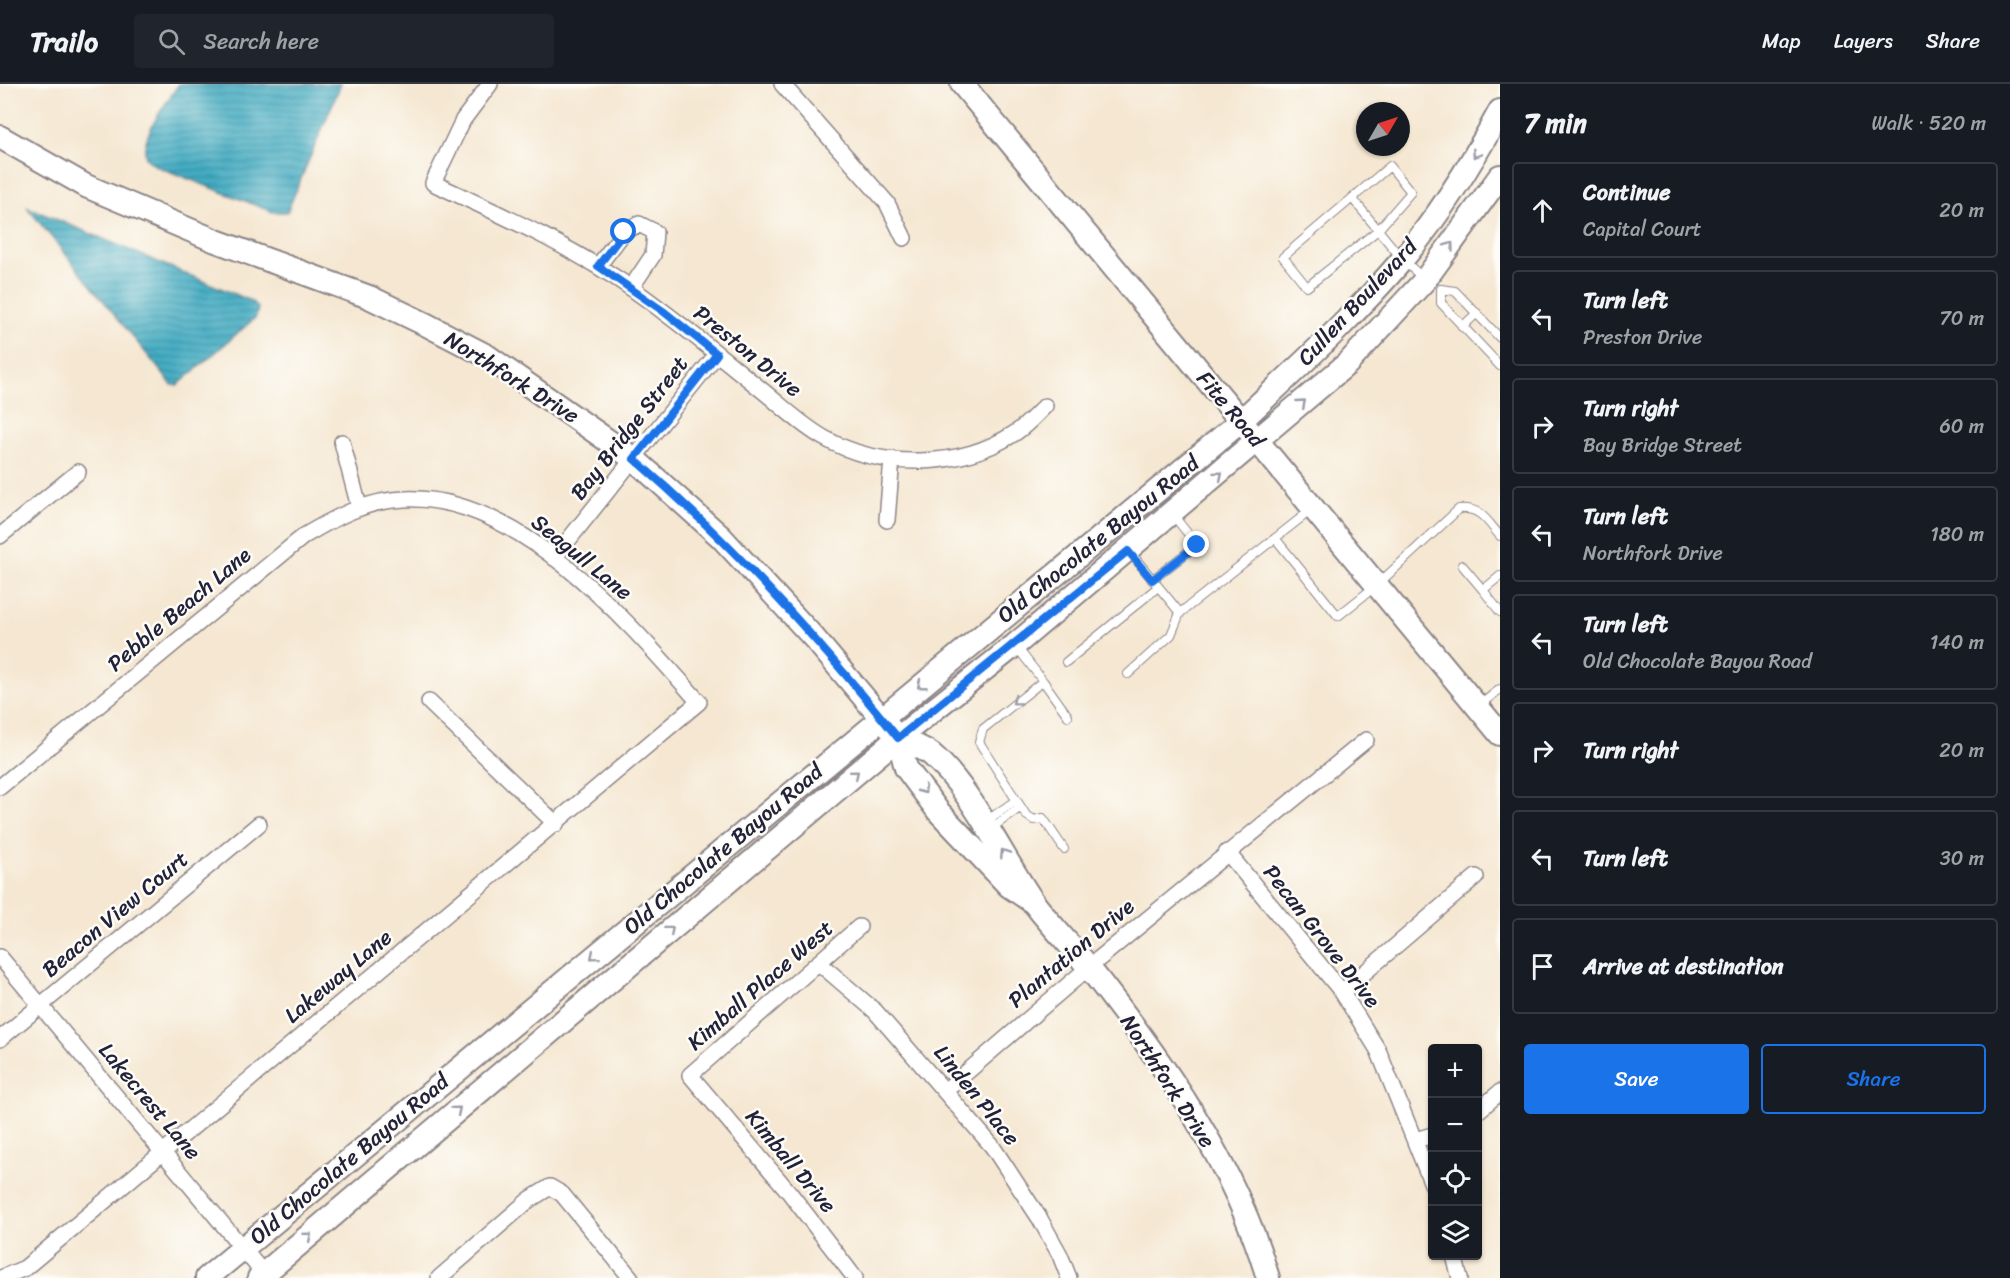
<!DOCTYPE html>
<meta charset="utf-8">
<style>
:root{--surface:#171b24;--page:#20242c;--text:#f1f3f6;--muted:#9ea1a6;--line:#363941;--accent:#1a73e8}
body{margin:0;font-family:Sriracha,sans-serif;background:var(--page);color:var(--text)}
.controls{position:absolute;right:18px;bottom:18px;display:grid;overflow:hidden;border-radius:6px;box-shadow:0 2px 4px #0004}
.controls button{width:54px;height:54px;display:grid;place-items:center;padding:0;border:0;border-bottom:2px solid var(--line);background:var(--surface);color:var(--text);font:30px sans-serif}
.compass{position:absolute;left:1356px;top:18px;width:54px;height:54px;border-radius:50%;background:var(--surface);box-shadow:0 2px 4px #0004;rotate:51deg}
.stop{position:absolute;width:18px;height:18px;margin:-14px;border:4px solid #1a73e8;border-radius:50%;background:#fff}
.stop.end{background:#1a73e8;border-color:#fff;box-shadow:0 2px 6px #0008}
.list{margin:0;padding:0;list-style:none}
h2{display:flex;justify-content:space-between;align-items:center;height:78px;margin:0;padding:0 24px;font-size:26px}
h2 small{font-size:20px;font-weight:400;color:var(--muted)}
.list li{display:grid;grid-template-columns:39px 1fr auto;gap:18px;align-items:center;box-sizing:border-box;height:96px;margin:0 12px 12px;padding:0 12px;border:2px solid var(--line);border-radius:6px}
.list b{display:block;font-size:22px;white-space:nowrap}
.list p{margin:0;font-size:20px;white-space:nowrap;color:var(--muted)}
.list em{font-size:20px;font-style:normal;color:var(--muted)}
.actions{display:flex;gap:12px;padding:18px 24px}
.actions a{flex:1;padding:14px 0;border:2px solid var(--accent);border-radius:6px;text-align:center;font-size:21px;color:var(--accent)}
.actions .main{background:var(--accent);color:#fff}
.icon{flex:none;width:33px;height:33px;fill:none;stroke:currentColor;stroke-width:2;stroke-linecap:round;stroke-linejoin:round}
.map{position:relative;flex:none;width:1500px;height:1194px;overflow:hidden}
header{display:flex;align-items:center;gap:36px;box-sizing:border-box;height:84px;padding:0 30px;background:var(--surface);border-bottom:2px solid var(--line)}
header strong{font-size:28px}
nav{display:flex;gap:33px;margin-inline-start:auto;font-size:21px}
.search{width:420px;height:54px;background:var(--page);display:flex;align-items:center;gap:15px;box-sizing:border-box;padding:0 21px;border-radius:6px;color:var(--muted);font-size:22px}
main{display:flex}
aside{flex:1;background:var(--surface)}
.map>svg:first-child{display:block}
</style>
<header>
<strong>Trailo</strong>
<div class="search"><svg class="icon" aria-label="search" viewBox="0 0 24 24"><circle cx="10" cy="10" r="6"/><path d="M15 15l6 6"/></svg>Search here</div>
<nav><a>Map</a><a>Layers</a><a>Share</a></nav>
</header>
<main>
<div class="map">
<svg width="1500" height="1194" viewBox="0 0 1500 1194">
<defs>
<pattern id="water-rules" width="6" height="5" patternUnits="userSpaceOnUse" patternTransform="scale(1.5)"><rect width="6" height="5" fill="#43acc2"/><path d="M0 2.5h6" fill="none" stroke="#388c9f"/></pattern>
</defs>
<rect width="100%" height="100%" fill="#fdfcf7"/>
<filter id="ink" filterUnits="userSpaceOnUse"><feTurbulence type="fractalNoise" baseFrequency=".0167" numOctaves="2"/><feDisplacementMap in="SourceGraphic" scale="12" xChannelSelector="R" yChannelSelector="G"/><feConvolveMatrix kernelMatrix="1 2 1 2 8 2 1 2 1" color-interpolation-filters="sRGB"/></filter>
<filter id="wash" filterUnits="userSpaceOnUse"><feTurbulence type="fractalNoise" baseFrequency=".008" numOctaves="4" result="noise"/><feDisplacementMap in="SourceGraphic" scale="24" xChannelSelector="R" yChannelSelector="G"/><feGaussianBlur stdDeviation="1.35" result="paint"/><feColorMatrix in="noise" values="0 0 0 0 0 0 0 0 0 0 0 0 0 0 0 0 0 1.4 0 .05"/><feComposite in="paint" operator="in"/></filter>
<g filter="url(#wash)">
<rect width="100%" height="100%" fill="#f5e7d1"/>
<path fill="url(#water-rules)" stroke="#32677e" stroke-width="1.5" d="M179,0H341L287,128H273L156,82L147,75C136,56 169,16 179,0Z
M27,123L251,217L258,224L256,233L178,301H172Z"/>
</g>
<g filter="url(#ink)">
<g fill="none" stroke-linecap="round" stroke-linejoin="round">
<g stroke="#8c8486" stroke-width="10">
<path id="lane" d="M1390,82L1411,108L1378,146L1307,203L1283,173Z
M1352,114L1402,175L1423,194
M1462,243L1477,229
M1500,254L1455,207L1441,205V219L1500,282
M1275,454L1338,532L1377,501L1459,425C1481,423 1487,437 1500,452
M1130,468L1180,529L1311,426
M1462,481L1483,506L1500,492
M1152,496L1197,461L1173,431
M1483,506L1500,528
M1016,562L1043,597L983,645L979,658L1026,731L1034,736L1043,734L1064,765
M1066,578L1158,503
M1128,590L1171,551L1180,529
M1043,597L1068,632
M1480,621L1500,605
M985,738L1016,716
M990,745L1021,723"/>
</g>
<g stroke="#8c8486" stroke-width="18">
<path id="street" d="M490,0L463,36L433,99C502,131 571,162 634,206C678,237 720,272 763,307C783,323 801,341 824,354C881,386 960,385 1015,349C1026,342 1036,331 1045,322
M782,0L887,119L904,154
M598,182L624,148L639,140L655,148L653,171L631,204
M342,358L359,423
M887,436L892,375
M0,452L78,388
M554,474L717,270
M429,618L556,740
M0,703L304,452C336,433 367,416 405,415C520,410 630,540 699,618L25,1184L1,1194
M1227,768L1342,908L1378,966L1432,1100
M0,873L264,1190
M819,879L875,927L992,1062L1040,1135L1060,1171L1069,1194
M1342,908L1476,793
M0,955L259,740
M946,1006L1089,883L1366,656
M1478,1027L1500,1008
M1416,1056L1432,1051
M1454,1172L1460,1194
M439,1194L529,1116L550,1103L562,1110L631,1194
M855,1194L789,1108L690,991L859,843"/>
</g>
<g stroke="#8c8486" stroke-width="26">
<path id="secondary" d="M962,0L1500,650
M0,53L86,102L216,157L369,213L427,241L487,272L634,375L721,453L814,554L898,654L906,684L938,727L1009,802L1034,819
M898,654C908,659 922,663 931,670C971,704 1003,775 1034,819C1051,842 1072,862 1090,885C1164,979 1234,1078 1268,1194
M207,1194L1240,338C1295,286 1353,234 1402,176C1438,133 1473,77 1500,27
M259,1194L898,654L1015,561L1348,279L1425,196L1500,92"/>
</g>
<use href="#lane" stroke="#fff" stroke-width="8"/>
<use href="#street" stroke="#fff" stroke-width="15"/>
<use href="#secondary" stroke="#fff" stroke-width="22"/>
</g>
<defs><path id="oneway-chevron" d="M-2-3.5L2.5 0L-2 3.5" fill="none" stroke-width="1.6" stroke-linecap="round" stroke-linejoin="round" transform="scale(1.5)"/></defs>
<g stroke="#9c9ca7">
<use href="#oneway-chevron" transform="translate(1476 70) rotate(123)"/>
<use href="#oneway-chevron" transform="translate(1450 162) rotate(-54)"/>
<use href="#oneway-chevron" transform="translate(1302 319) rotate(-41)"/>
<use href="#oneway-chevron" transform="translate(1219 391) rotate(-40)"/>
<use href="#oneway-chevron" transform="translate(921 601) rotate(141)"/>
<use href="#oneway-chevron" transform="translate(1016 617) rotate(143)"/>
<use href="#oneway-chevron" transform="translate(855 690) rotate(-40)"/>
<use href="#oneway-chevron" transform="translate(923 706) rotate(53)"/>
<use href="#oneway-chevron" transform="translate(1004 769) rotate(-123)"/>
<use href="#oneway-chevron" transform="translate(670 846) rotate(-40)"/>
<use href="#oneway-chevron" transform="translate(594 872) rotate(140)"/>
<use href="#oneway-chevron" transform="translate(457 1026) rotate(-40)"/>
<use href="#oneway-chevron" transform="translate(308 1152) rotate(-40)"/>
</g>
</g>
<g fill="none" stroke-linecap="round" stroke-linejoin="round" filter="url(#ink)">
<path stroke="#1a73e8" stroke-width="8" d="M624,148L598,182L663,227L717,270L634,375C732,459 817,554 898,654L1128,467L1152,496L1197,461"/>
</g>
<g text-anchor="middle" dominant-baseline="central" stroke-width="5" stroke-linejoin="round" paint-order="stroke">
<g font-size="22" fill="#22223b" stroke="#fdfcf7">
<text transform="translate(1357 218) rotate(-47)">Cullen Boulevard</text>
<text transform="translate(748 267) rotate(39)">Preston Drive</text>
<text transform="translate(512 293) rotate(32)">Northfork Drive</text>
<text transform="translate(1231 325) rotate(50)">Fite Road</text>
<text transform="translate(629 344) rotate(-52)">Bay Bridge Street</text>
<text transform="translate(1098 455) rotate(-39)">Old Chocolate Bayou Road</text>
<text transform="translate(582 473) rotate(39)">Seagull Lane</text>
<text transform="translate(179 525) rotate(-40)">Pebble Beach Lane</text>
<text transform="translate(723 765) rotate(-40)">Old Chocolate Bayou Road</text>
<text transform="translate(115 830) rotate(-40)">Beacon View Court</text>
<text transform="translate(1322 852) rotate(52)">Pecan Grove Drive</text>
<text transform="translate(1071 869) rotate(-40)">Plantation Drive</text>
<text transform="translate(338 892) rotate(-40)">Lakeway Lane</text>
<text transform="translate(760 901) rotate(-41)">Kimball Place West</text>
<text transform="translate(1168 997) rotate(57)">Northfork Drive</text>
<text transform="translate(977 1011) rotate(51)">Linden Place</text>
<text transform="translate(150 1017) rotate(50)">Lakecrest Lane</text>
<text transform="translate(349 1075) rotate(-40)">Old Chocolate Bayou Road</text>
<text transform="translate(791 1077) rotate(50)">Kimball Drive</text>
</g>
</g>
</svg>
<div class="controls">
<button>+</button>
<button>−</button>
<button><svg class="icon" aria-label="locate" viewBox="0 0 24 24"><circle cx="12" cy="12" r="6"/><path d="M12 2v4M12 18v4M2 12h4M18 12h4"/></svg></button>
<button><svg class="icon" aria-label="layers" viewBox="0 0 24 24"><path d="M12 4l9 5-9 5-9-5zM3 14l9 5 9-5"/></svg></button>
</div>
<svg class="compass" viewBox="-18 -18 36 36"><path d="M0-13l5 13h-10z" fill="#e53935"/><path d="M0 13l5-13h-10z" fill="#9ea1a6"/></svg>
<div class="stop" style="left:624px;top:148px"></div>
<div class="stop end" style="left:1197px;top:461px"></div>
</div>
<aside>
<h2>7 min<small>Walk · 520 m</small></h2>
<ul class="list">
<li><svg class="icon" aria-label="ahead" viewBox="0 0 24 24"><path d="M12 20V5M6 11l6-6 6 6"/></svg><div><b>Continue</b><p>Capital Court</p></div><em>20 m</em></li>
<li><svg class="icon" aria-label="left" viewBox="0 0 24 24"><path d="M17 20v-9H6M10 6l-5 5 5 5"/></svg><div><b>Turn left</b><p>Preston Drive</p></div><em>70 m</em></li>
<li><svg class="icon" aria-label="right" viewBox="0 0 24 24"><path d="M7 20v-9h11M14 6l5 5-5 5"/></svg><div><b>Turn right</b><p>Bay Bridge Street</p></div><em>60 m</em></li>
<li><svg class="icon" aria-label="left" viewBox="0 0 24 24"><path d="M17 20v-9H6M10 6l-5 5 5 5"/></svg><div><b>Turn left</b><p>Northfork Drive</p></div><em>180 m</em></li>
<li><svg class="icon" aria-label="left" viewBox="0 0 24 24"><path d="M17 20v-9H6M10 6l-5 5 5 5"/></svg><div><b>Turn left</b><p>Old Chocolate Bayou Road</p></div><em>140 m</em></li>
<li><svg class="icon" aria-label="right" viewBox="0 0 24 24"><path d="M7 20v-9h11M14 6l5 5-5 5"/></svg><div><b>Turn right</b></div><em>20 m</em></li>
<li><svg class="icon" aria-label="left" viewBox="0 0 24 24"><path d="M17 20v-9H6M10 6l-5 5 5 5"/></svg><div><b>Turn left</b></div><em>30 m</em></li>
<li><svg class="icon" aria-label="arrive" viewBox="0 0 24 24"><path d="M6 21V4h12l-3 4 3 4H6"/></svg><div><b>Arrive at destination</b></div></li>
</ul>
<div class="actions"><a class="main">Save</a><a>Share</a></div>
</aside>
</main>
